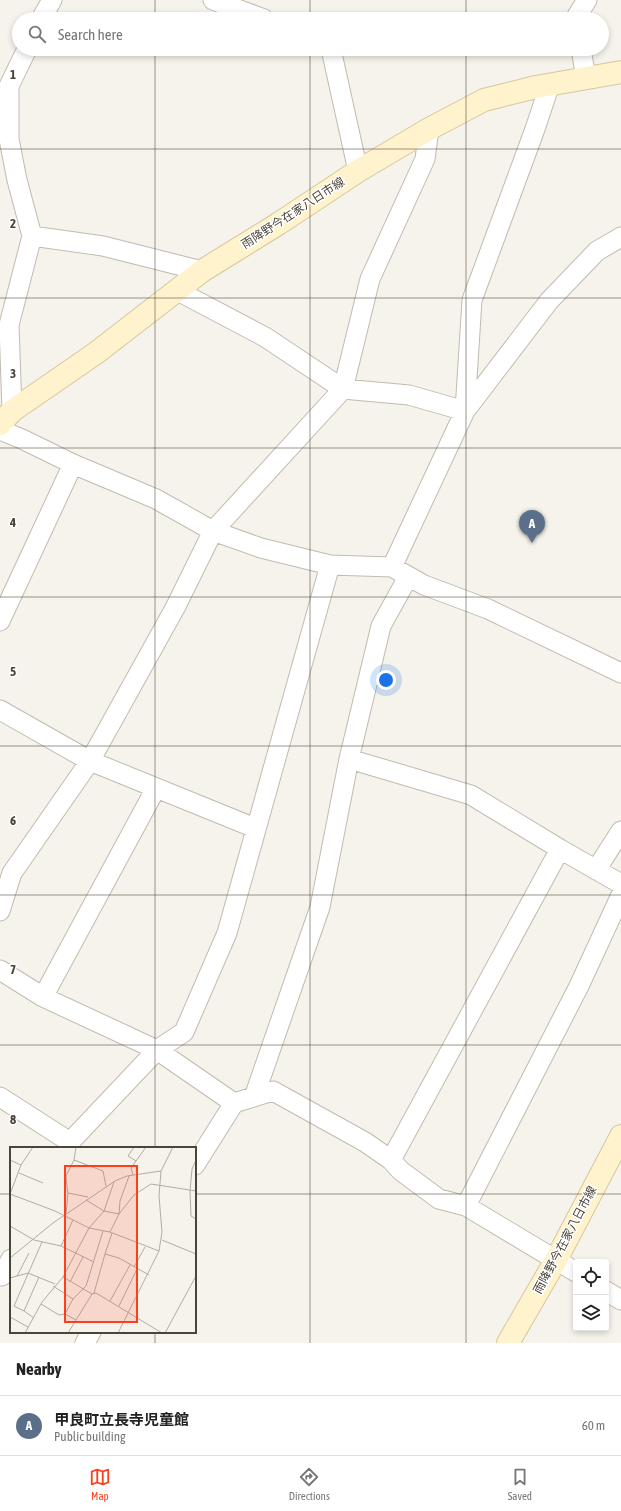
<!DOCTYPE html>
<meta charset="utf-8">
<style>
:root{--surface:#fff;--page:#f6f6f6;--text:#222;--muted:#767676;--line:#e0e0e0;--accent:#fc3f1d}
body{margin:0;font-family:"Asap Condensed","Noto Sans JP",sans-serif;background:var(--page);color:var(--text)}
.controls{position:absolute;right:12px;bottom:12px;display:grid;overflow:hidden;border-radius:4px;box-shadow:0 2px 6px #0003}
.controls button{width:36px;height:36px;display:grid;place-items:center;padding:0;border:0;border-bottom:1px solid var(--line);background:var(--surface);color:var(--text);font:20px sans-serif}
.you{position:absolute;left:386px;top:680px;width:14px;height:14px;margin:-10px;border:3px solid #fff;border-radius:50%;background:#1a73e8;box-shadow:0 0 0 6px #1a73e833}
.badge{display:grid;place-items:center;width:26px;height:26px;border-radius:50%;background:var(--accent);color:#fff;font-size:13px;font-weight:700}
.pin{position:absolute;translate:-50% -33px;filter:drop-shadow(0 1px 2px #0008)}
.pin::after{content:'';position:absolute;top:21px;width:14px;height:12px;background:inherit;clip-path:polygon(0 0,100% 0,50% 100%)}
.list{margin:0;padding:0;list-style:none}
h2{display:flex;justify-content:space-between;align-items:center;height:52px;margin:0;padding:0 16px;font-size:17px}
h2 small{font-size:13px;font-weight:400;color:var(--muted)}
.list li{display:grid;grid-template-columns:26px 1fr auto;gap:12px;align-items:center;box-sizing:border-box;height:60px;padding:0 16px;border-top:1px solid var(--line)}
.list b{display:block;font-size:15px;white-space:nowrap}
.list p{margin:0;font-size:13px;white-space:nowrap;color:var(--muted)}
.list em{font-size:13px;font-style:normal;color:var(--muted)}
.icon{flex:none;width:22px;height:22px;fill:none;stroke:currentColor;stroke-width:2;stroke-linecap:round;stroke-linejoin:round}
.map{position:relative;flex:none;width:621px;height:1343px;overflow:hidden}
.search{position:absolute;background:var(--surface);box-shadow:0 2px 6px #0003;left:12px;right:12px;top:12px;height:44px;display:flex;align-items:center;gap:10px;box-sizing:border-box;padding:0 14px;border-radius:22px;color:var(--muted);font-size:15px}
.sheet{height:112px;background:var(--surface)}
nav{display:flex;justify-content:space-around;align-items:center;box-sizing:border-box;height:56px;border-top:1px solid var(--line);background:var(--surface);font-size:11px;color:var(--muted)}
nav a{display:grid;justify-items:center;gap:2px}
nav .on{color:var(--accent)}
.map>svg:first-child{display:block}
</style>
<div class="map">
<svg width="621" height="1343" viewBox="0 0 621 1343">
<rect width="100%" height="100%" fill="#f6f3ec"/>
<g fill="none" stroke-linecap="round" stroke-linejoin="round">
<g stroke="#c2bbae" stroke-width="21">
<path id="minor" d="M213,0L264,19
M41,19L52,0
M575,19L587,0
M27,49L9,86V139L17,180L32,236L103,246L202,271
M331,49L358,171
M581,49L586,78
M176,290L265,337L343,389L409,395L465,411L549,301L597,251L621,237
M12,411L9,325L32,236
M0,430L22,439L73,464L156,499L213,531L261,548L330,565L392,567L424,585L488,609L621,673
M392,567L465,411L472,300L535,129L550,84
M0,621L73,464
M0,710L90,761L255,828
M349,759L381,626L408,577
M596,870L621,831
M0,911L12,873L90,761L175,608L213,531L343,389L370,279L425,159L429,129
M0,970L43,997L157,1050L234,1103
M43,997L156,788
M0,1097L70,1142L157,1050L184,1032L227,933L330,565
M254,1097L320,907L349,759L471,795L560,849L621,884
M391,1160L560,849
M195,1165L234,1103L273,1091L365,1142L391,1160L401,1171L439,1199L466,1206L576,1272
M466,1206L579,986L621,895
M2,1276L11,1259
M606,1291L621,1300
M85,1343L91,1332"/>
</g>
<g stroke="#d6c79b" stroke-width="24">
<path id="secondary" d="M0,424L12,411L96,353L202,271L278,224L358,171L429,129L484,100L536,87L621,72
M508,1343L556,1260L621,1136"/>
</g>
<use href="#minor" stroke="#fff" stroke-width="19"/>
<use href="#secondary" stroke="#fff3cd" stroke-width="22"/>
</g>
<path fill="none" stroke="#4b4439" stroke-width="1" stroke-opacity="0.55" d="M155,0V19M310,0V19M466,0V19M155,49V1148M310,49V1343M466,49V1343M0,149H621M0,298H621M0,448H621M0,597H621M0,746H621M0,895H621M0,1045H621M0,1194H11M195,1194H621M155,1332V1343"/>
<g text-anchor="middle" dominant-baseline="central" stroke-width="3" stroke-linejoin="round" paint-order="stroke">
<g font-size="12" fill="#4b4439" stroke="#fff">
<text transform="translate(293 213) rotate(-33)">雨降野今在家八日市線</text>
<text transform="translate(565 1240) rotate(-62)">雨降野今在家八日市線</text>
</g>
</g>
<g transform="translate(10 1147)">
<rect width="186" height="186" fill="#f6f3ec"/>
<path fill="none" stroke="#b2ada4" stroke-width="1" d="M66,0L64,13L56,29L57,40L58,46L78,50M124,0L118,9L126,14M0,13L11,18M64,13L93,24L96,39M186,13L182,22L180,44L181,69L186,72M9,26L33,36M123,28L121,21L136,0M0,47L45,64L79,81L100,85L149,104M0,47L11,18L23,0M76,53L94,64L109,67L124,48L141,37L186,44M56,67L58,46M0,79L24,93L51,99L84,115M100,85L109,67L110,54L119,29M152,93L186,107M51,99L63,73M95,107L102,86M0,111L43,76L105,34L117,29L151,24M124,120L135,100M7,129L19,106M29,130L14,164L4,159L32,95M53,130L82,147L86,146L152,186M0,131L18,126L45,137M60,135L73,110M43,139L63,152L76,139L93,84M84,146L95,107L109,111L139,128M100,154L120,118M31,157L49,168L55,167L66,173M109,159L127,122M14,164L24,171M55,167L63,152M0,170L18,180M15,186L32,155L53,130L79,81L94,64L104,35M58,186L82,147M108,186L149,104L152,85L149,49L151,24L163,0M155,186L186,129"/>
<path fill="#fc3f1d" fill-opacity="0.15" stroke="#fc3f1d" stroke-width="2" d="M55,19H127V175H55Z"/>
<rect width="186" height="186" fill="none" stroke="#4b4439" stroke-width="2"/>
</g>
<g font-size="13" text-anchor="middle" font-weight="bold" fill="#4b4439" stroke="#fff" stroke-width="3" stroke-linejoin="round" paint-order="stroke">
<text x="13" y="79">1</text>
<text x="13" y="228">2</text>
<text x="13" y="378">3</text>
<text x="13" y="527">4</text>
<text x="13" y="676">5</text>
<text x="13" y="825">6</text>
<text x="13" y="974">7</text>
<text x="13" y="1124">8</text>
</g>
</svg>
<div class="controls">
<button><svg class="icon" aria-label="locate" viewBox="0 0 24 24"><circle cx="12" cy="12" r="6"/><path d="M12 2v4M12 18v4M2 12h4M18 12h4"/></svg></button>
<button><svg class="icon" aria-label="layers" viewBox="0 0 24 24"><path d="M12 4l9 5-9 5-9-5zM3 14l9 5 9-5"/></svg></button>
</div>
<div class="you"></div>
<div class="pin badge" style="left:532px;top:543px;background:#5c6f8a">A</div>
<div class="search"><svg class="icon" aria-label="search" viewBox="0 0 24 24"><circle cx="10" cy="10" r="6"/><path d="M15 15l6 6"/></svg>Search here</div>
</div>
<section class="sheet">
<h2>Nearby<small></small></h2>
<ul class="list">
<li><span class="badge" style="background:#5c6f8a">A</span><div><b>甲良町立長寺児童館</b><p>Public building</p></div><em>60 m</em></li>
</ul>
</section>
<nav>
<a class="on"><svg class="icon" aria-label="map" viewBox="0 0 24 24"><path d="M3 6l6-2 6 2 6-2v14l-6 2-6-2-6 2zM9 4v14M15 6v14"/></svg>Map</a>
<a><svg class="icon" aria-label="directions" viewBox="0 0 24 24"><path d="M12 3l9 9-9 9-9-9zM9 14v-3h6M13 9l2 2-2 2"/></svg>Directions</a>
<a><svg class="icon" aria-label="saved" viewBox="0 0 24 24"><path d="M7 4h10v16l-5-4-5 4z"/></svg>Saved</a>
</nav>
